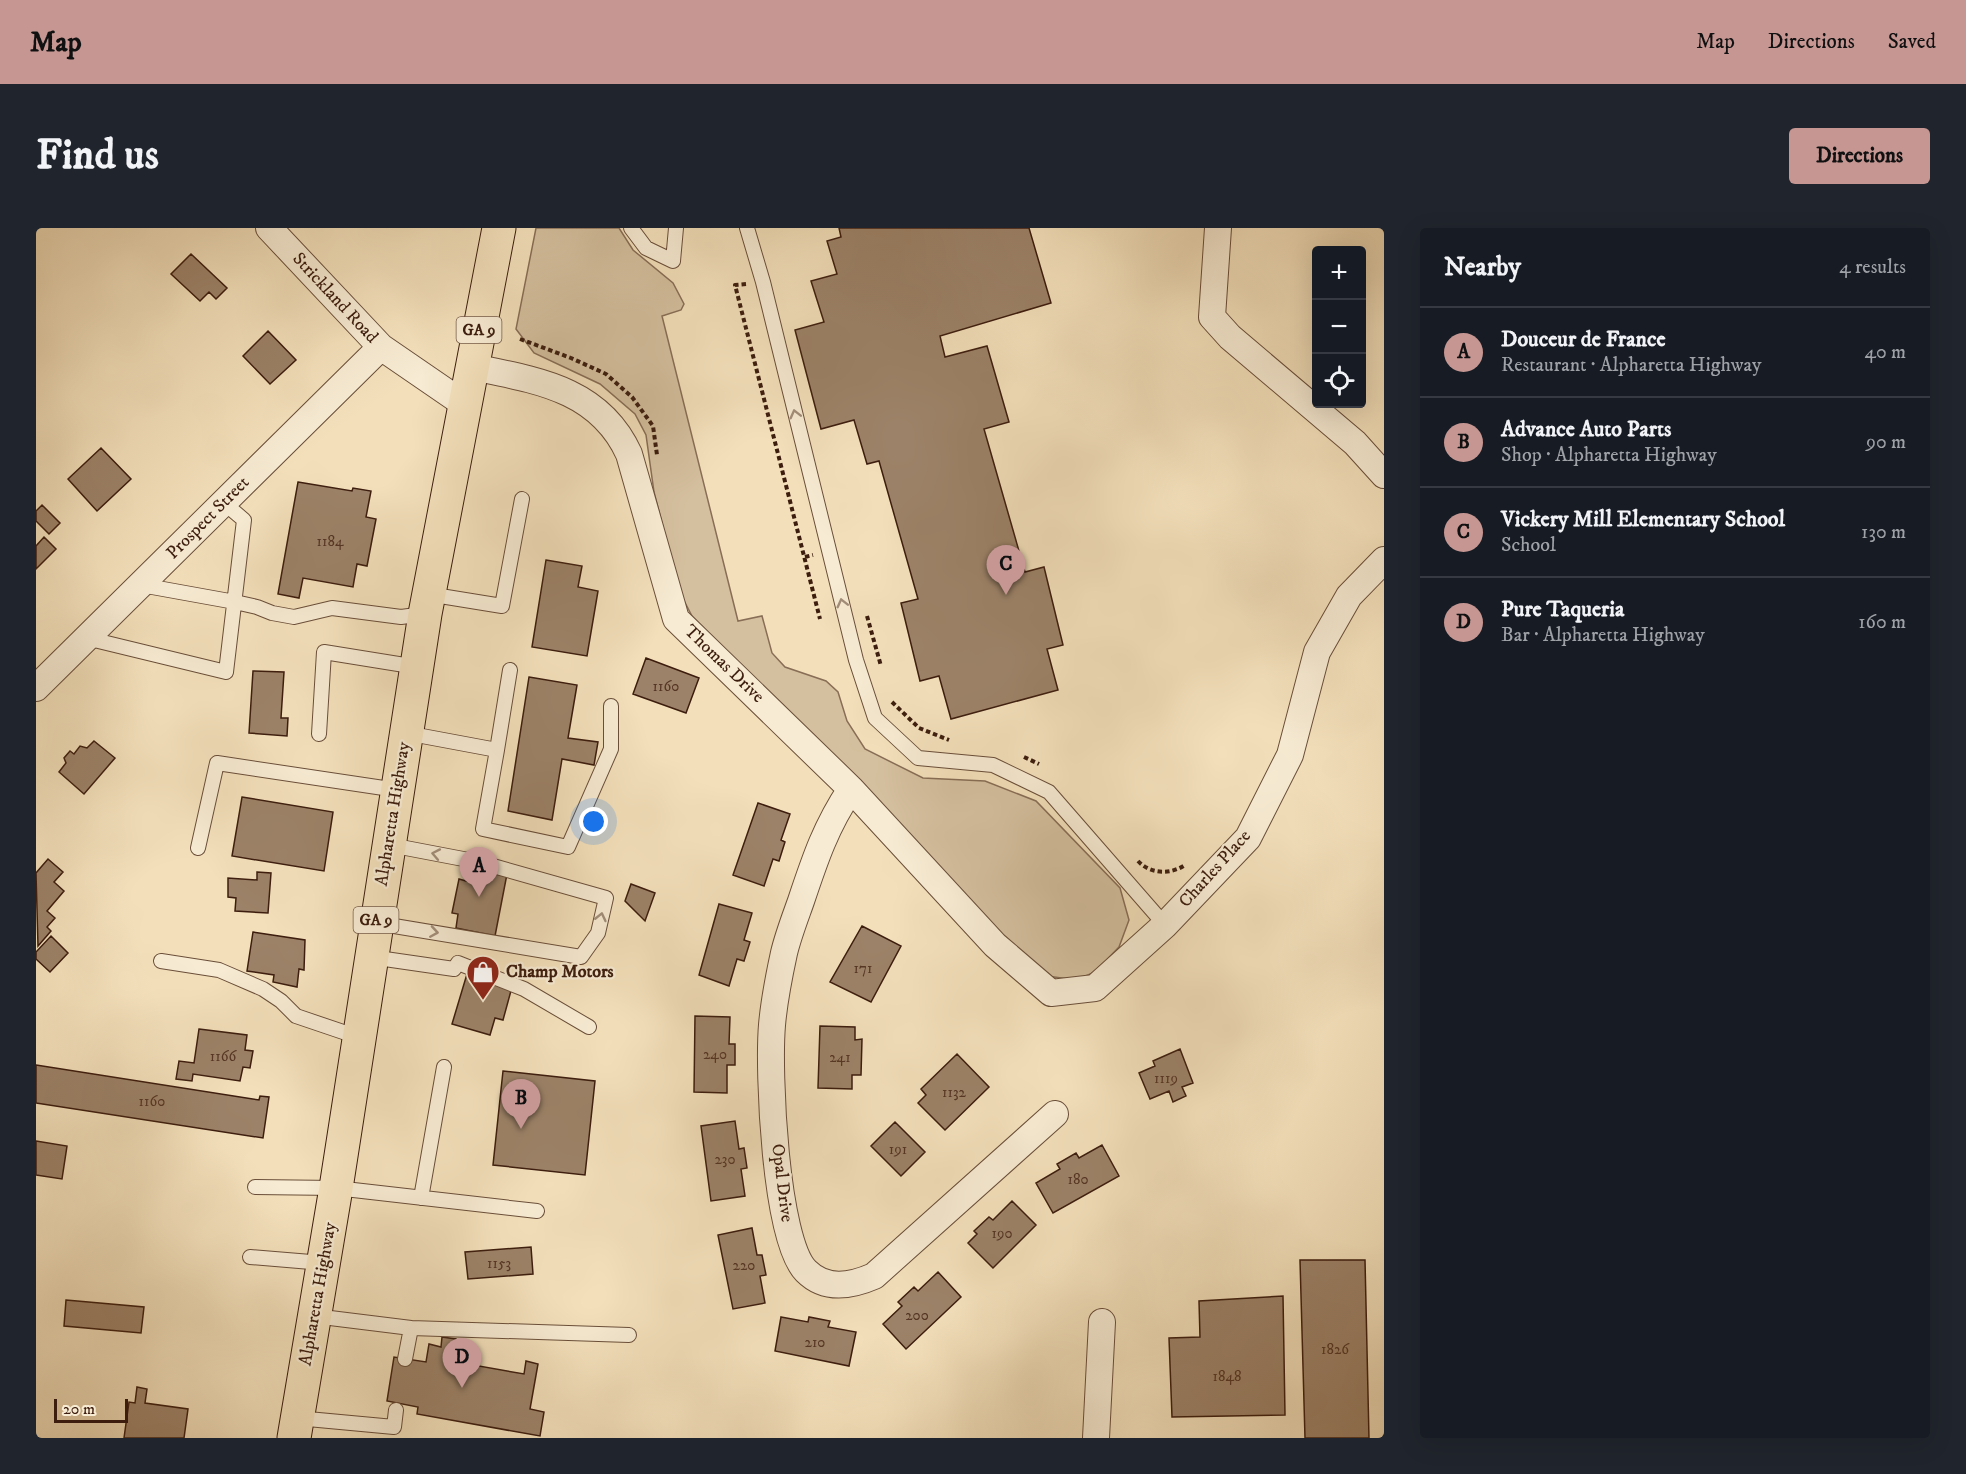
<!DOCTYPE html>
<meta charset="utf-8">
<style>
:root{--surface:#171b24;--page:#20242c;--text:#f1f3f6;--muted:#9ea1a6;--line:#363941;--accent:#c59692}
body{margin:0;font-family:"IM FELL DW Pica",serif;background:var(--page);color:var(--text)}
.controls{position:absolute;right:18px;top:18px;display:grid;overflow:hidden;border-radius:6px;box-shadow:0 6px 24px #0002}
.controls button{width:54px;height:54px;display:grid;place-items:center;padding:0;border:0;border-bottom:2px solid var(--line);background:var(--surface);color:var(--text);font:30px sans-serif}
.scale{position:absolute;left:18px;bottom:15px;width:74px;box-sizing:border-box;padding-left:6px;border:3px solid #3d1d0e;border-top:0;font-size:16px;line-height:21px;white-space:nowrap;color:#3d1d0e;-webkit-text-stroke:4px #f7ebd3;paint-order:stroke}
.you{position:absolute;left:558px;top:594px;width:21px;height:21px;margin:-15px;border:4px solid #fff;border-radius:50%;background:#1a73e8;box-shadow:0 0 0 9px #1a73e833}
.badge{display:grid;place-items:center;width:39px;height:39px;border-radius:50%;background:var(--accent);color:#111;font-size:20px;font-weight:700}
.pin{position:absolute;translate:-50% -50px;filter:drop-shadow(0 2px 3px #0008)}
.pin::after{content:'';position:absolute;top:32px;width:21px;height:18px;background:inherit;clip-path:polygon(0 0,100% 0,50% 100%)}
.list{margin:0;padding:0;list-style:none}
h2{display:flex;justify-content:space-between;align-items:center;height:78px;margin:0;padding:0 24px;font-size:26px}
h2 small{font-size:20px;font-weight:400;color:var(--muted)}
.list li{display:grid;grid-template-columns:39px 1fr auto;gap:18px;align-items:center;box-sizing:border-box;height:90px;padding:0 24px;border-top:2px solid var(--line)}
.list b{display:block;font-size:22px;white-space:nowrap}
.list p{margin:0;font-size:20px;white-space:nowrap;color:var(--muted)}
.list em{font-size:20px;font-style:normal;color:var(--muted)}
.icon{flex:none;width:33px;height:33px;fill:none;stroke:currentColor;stroke-width:2;stroke-linecap:round;stroke-linejoin:round}
.map{position:relative;flex:none;width:1348px;height:1210px;overflow:hidden;border-radius:6px}
header{display:flex;align-items:center;gap:36px;box-sizing:border-box;height:84px;padding:0 30px;background:var(--accent);color:#111}
header strong{font-size:28px}
nav{display:flex;gap:33px;margin-inline-start:auto;font-size:21px}
.intro{display:flex;align-items:center;justify-content:space-between;box-sizing:border-box;height:144px;padding:0 36px}
h1{margin:0;font-size:42px}
.button{padding:15px 27px;border-radius:6px;background:var(--accent);color:#111;font-size:21px;font-weight:700}
main{display:flex;gap:36px;padding:0 36px}
aside{flex:1;background:var(--surface);border-radius:6px;box-shadow:0 6px 24px #0002}
.map>svg:first-child{display:block}
</style>
<header>
<strong>Map</strong>
<nav><a>Map</a><a>Directions</a><a>Saved</a></nav>
</header>
<div class="intro"><h1>Find us</h1><a class="button">Directions</a></div>
<main>
<div class="map">
<svg width="1348" height="1210" viewBox="0 0 1348 1210">
<rect width="100%" height="100%" fill="#f3e0bb"/>
<filter id="stains"><feTurbulence type="fractalNoise" baseFrequency=".00333" numOctaves="4"/><feColorMatrix values="0 0 0 0 .2 0 0 0 0 .09 0 0 0 0 .02 0 0 0 .5 -.17"/></filter>
<radialGradient id="worn" r=".72"><stop offset=".6" stop-color="#630" stop-opacity="0"/><stop offset="1" stop-color="#630" stop-opacity=".3"/></radialGradient>
<path fill="#d4bf9e" stroke="#886e56" stroke-width="1.5" d="M500,0H583L597,22L637,55L648,76L645,82L626,88L702,393L726,388L736,425L749,439L790,453L802,464L811,493L829,521L887,550L949,553L1000,573L1084,660L1093,692L1083,719L1059,744L1040,752L1011,748L987,732L656,388L644,365L618,264L610,207L599,186L564,156L498,125L480,101Z"/>
<path fill="#9c8268" stroke="#3d1d0e" stroke-width="1.5" d="M803,0H993L1015,75L904,108L909,129L951,118L973,194L948,201L989,344L1008,339L1027,417L1011,421L1022,462L915,491L903,448L884,453L865,375L882,371L843,233L831,236L818,192L785,201L759,102L788,94L775,53L801,46L791,13L805,9Z
M155,26L191,60L180,71L173,64L164,73L135,46Z
M232,103L260,132L234,156L207,128Z
M65,220L95,251L61,283L32,251Z
M262,254L316,263L317,260L335,263L330,289L340,291L331,338L321,336L317,359L267,350L263,370L242,366Z
M6,277L24,295L13,306L0,293V283Z
M8,309L20,321L0,341V318Z
M510,332L546,338L542,359L562,363L551,428L496,419Z
M610,430L663,450L650,485L597,466Z
M217,443L248,444L245,490H252L251,508L213,505Z
M493,449L541,457L532,510L562,514L558,537L526,531L516,592L472,583Z
M58,513L79,530L48,566L23,544L30,535L28,530L34,523L38,526L44,518L51,520Z
M206,569L297,584L288,643L196,628Z
M722,575L754,586L745,612L749,614L743,633L737,631L728,658L697,647Z
M12,631L27,644L18,654L28,663L11,683L19,690L11,699L15,703L2,718L0,645Z
M433,639L471,646L459,708L420,700L422,686L416,685L423,651L430,653Z
M221,644L235,645L232,685L199,683L200,670L192,669V650L221,652Z
M595,656L619,665L609,693L589,673Z
M683,676L716,685L708,712L714,714L708,733L701,731L693,758L663,747Z
M826,698L865,718L835,774L794,754Z
M217,704L269,712L268,742L263,741L261,759L237,754L238,747L211,743Z
M15,708L32,725L14,744L0,731V724Z
M431,746L476,759L467,792L459,790L454,807L416,796Z
M659,788L694,789L693,816H699V837H691V865L658,864Z
M784,798L819,799V812L826,811L825,847H816V861L782,860Z
M163,801L211,807L209,822L217,823L214,840L207,839L204,853L157,846L156,853L140,851L143,833L158,835Z
M1144,821L1157,855L1146,859L1150,868L1137,874L1133,863L1114,871L1103,845L1119,838L1117,833Z
M921,826L953,859L909,902L882,875L890,867L885,861Z
M0,837L223,872L224,868L233,869L227,910L0,875Z
M467,843L559,853L549,947L457,937Z
M699,893L703,921L708,920L711,940L705,941L709,968L675,973L665,898Z
M859,894L889,924L865,948L835,918Z
M0,913L31,918L26,951L0,947Z
M1066,917L1083,948L1017,985L1000,955L1024,941L1021,936L1040,925L1043,930Z
M976,973L1000,997L957,1040L932,1015L941,1006L938,1003L953,989L957,992Z
M716,1000L721,1027H726L730,1047L724,1048L729,1075L697,1081L682,1007Z
M495,1019L497,1046L432,1051L429,1024Z
M1264,1032H1329L1333,1210H1269Z
M902,1044L925,1069L870,1121L847,1096L866,1078L862,1074L878,1059L882,1063Z
M1247,1068L1249,1187L1136,1189L1133,1110L1164,1109L1163,1073Z
M30,1072L108,1079L105,1105L28,1098Z
M745,1089L772,1094L773,1089L794,1093L792,1099L820,1104L813,1138L739,1123Z
M406,1109L420,1111L418,1121L439,1125L437,1137L488,1146L490,1133L502,1136L494,1181L508,1184L504,1208L381,1186L382,1179L351,1173L358,1129L390,1134L393,1116L405,1119Z
M101,1159L111,1161L109,1175L152,1181L148,1210H88L93,1174L99,1175Z"/>
<g fill="none" stroke-linecap="round" stroke-linejoin="round">
<g stroke="#6a4e39" stroke-width="16">
<path id="lane" d="M595,0L610,20L637,33L640,0
M711,0L727,54L820,432L839,490L882,530L957,537L1013,564L1129,697
M105,357L199,374L221,379L236,385L258,389L296,380L365,389L388,386
M392,366L466,378L486,271
M50,410L190,444L208,292L188,275
M370,505L461,522L447,601L532,619L575,521V478
M283,506L288,424L381,439
M461,522L474,442
M162,620L181,535L361,562
M340,695L545,729L562,705L570,670L443,634L354,617
M335,729L418,741L422,735L488,761L553,799
M125,733L183,742L227,761L245,773L260,788L322,809
M219,959L300,960L501,983
M385,970L408,839
M214,1029L287,1035
M278,1088L375,1100L369,1131
M375,1100L593,1107
M261,1190L358,1199L360,1182"/>
</g>
<g stroke="#6a4e39" stroke-width="28">
<path id="street" d="M233,0L345,119L428,176
M1182,0L1176,89L1194,109L1319,215L1348,247
M436,139C499,152 563,160 593,226L640,391L815,561L959,717L1015,765L1059,760L1129,697L1212,610L1254,527L1281,424L1313,368L1348,332
M0,460L345,119
M815,561C790,598 779,631 765,673C759,690 752,708 748,725C743,748 738,774 736,797C732,843 739,1012 770,1043C790,1063 815,1058 838,1048L1019,886
M1060,1210L1066,1094"/>
</g>
<g stroke="#3d1d0e" stroke-width="35">
<path id="highway" d="M258,1210L300,960L389,386L463,0"/>
</g>
<path stroke="#3d1d0e" stroke-width="4" stroke-dasharray="4.5 3" stroke-linecap="butt" d="M710,56L699,57L784,391
M484,111L535,130L570,146L596,169L617,198L621,227
M769,329L777,327
M831,388L845,438
M856,474L883,500L913,512
M988,529L1003,536
M1102,633C1114,646 1134,647 1149,637"/>
<use href="#lane" stroke="#f7ebd3" stroke-width="14"/>
<use href="#street" stroke="#f7ebd3" stroke-width="26"/>
<use href="#highway" stroke="#f3e0bb" stroke-width="33"/>
</g>
<defs><path id="oneway-chevron" d="M-2-3.5L2.5 0L-2 3.5" fill="none" stroke-width="1.6" stroke-linecap="round" stroke-linejoin="round" transform="scale(1.5)"/></defs>
<g stroke="#a38e7a">
<use href="#oneway-chevron" transform="translate(759 186) rotate(-104)"/>
<use href="#oneway-chevron" transform="translate(806 375) rotate(-104)"/>
<use href="#oneway-chevron" transform="translate(400 626) rotate(-169)"/>
<use href="#oneway-chevron" transform="translate(565 689) rotate(-77)"/>
<use href="#oneway-chevron" transform="translate(398 704) rotate(9)"/>
</g>
<defs>
<g id="shop-pin" transform="scale(1.725)"><path d="M0 17L-7.5 6A9.5 9.5 0 1 1 7.5 6Z" fill="#8f2418" stroke="#f7ebd3"/><path d="M-5-2.5h2.3a2.7 3.5 0 0 1 5.4 0H5L5.5 6h-11ZM-1.5-2.5h3a1.5 2.3 0 0 0-3 0Z" fill="#fff"/></g>
</defs>
<g fill-rule="evenodd">
<use href="#shop-pin" x="447" y="744"/>
</g>
<g text-anchor="middle" dominant-baseline="central" stroke-width="4.5" stroke-linejoin="round" paint-order="stroke">
<g font-size="15" fill="#553624">
<text x="294" y="313">1184</text>
<text x="630" y="458">1160</text>
<text x="827" y="740">171</text>
<text x="679" y="826">240</text>
<text x="187" y="828">1166</text>
<text x="804" y="829">241</text>
<text x="1130" y="850">1119</text>
<text x="918" y="864">1132</text>
<text x="116" y="873">1160</text>
<text x="862" y="921">191</text>
<text x="689" y="931">230</text>
<text x="1042" y="951">180</text>
<text x="966" y="1005">190</text>
<text x="463" y="1035">1153</text>
<text x="708" y="1037">220</text>
<text x="881" y="1087">200</text>
<text x="779" y="1114">210</text>
<text x="1299" y="1121">1826</text>
<text x="1191" y="1148">1848</text>
</g>
<g fill="#f7ebd3" stroke="#755b49" stroke-width="1.5">
<rect x="420.5" y="89" width="45" height="26" rx="4.5"/>
<rect x="317.5" y="679" width="45" height="26" rx="4.5"/>
</g>
<g font-size="16" font-weight="bold" fill="#3d1d0e">
<text x="443" y="102">GA 9</text>
<text x="340" y="692">GA 9</text>
</g>
<g font-size="18" fill="#3d1d0e" stroke="#f7ebd3">
<text transform="translate(299 70) rotate(47)">Strickland Road</text>
<text transform="translate(172 290) rotate(-45)">Prospect Street</text>
<text transform="translate(688 436) rotate(44)">Thomas Drive</text>
<text transform="translate(357 586) rotate(-81)">Alpharetta Highway</text>
<text transform="translate(1179 641) rotate(-48)">Charles Place</text>
<text transform="translate(746 955) rotate(83)">Opal Drive</text>
<text transform="translate(282 1066) rotate(-80)">Alpharetta Highway</text>
</g>
<g font-size="18" font-weight="bold" fill="#3d1d0e" stroke="#f7ebd3" text-anchor="start">
<text x="470" y="744">Champ Motors</text>
</g>
</g>
<rect width="100%" height="100%" filter="url(#stains)"/>
<rect width="100%" height="100%" fill="url(#worn)"/>
</svg>
<div class="controls">
<button>+</button>
<button>−</button>
<button><svg class="icon" aria-label="locate" viewBox="0 0 24 24"><circle cx="12" cy="12" r="6"/><path d="M12 2v4M12 18v4M2 12h4M18 12h4"/></svg></button>
</div>
<div class="scale">20 m</div>
<div class="you"></div>
<div class="pin badge" style="left:443px;top:669px">A</div>
<div class="pin badge" style="left:485px;top:901px">B</div>
<div class="pin badge" style="left:970px;top:367px">C</div>
<div class="pin badge" style="left:426px;top:1160px">D</div>
</div>
<aside>
<h2>Nearby<small>4 results</small></h2>
<ul class="list">
<li><span class="badge">A</span><div><b>Douceur de France</b><p>Restaurant · Alpharetta Highway</p></div><em>40 m</em></li>
<li><span class="badge">B</span><div><b>Advance Auto Parts</b><p>Shop · Alpharetta Highway</p></div><em>90 m</em></li>
<li><span class="badge">C</span><div><b>Vickery Mill Elementary School</b><p>School</p></div><em>130 m</em></li>
<li><span class="badge">D</span><div><b>Pure Taqueria</b><p>Bar · Alpharetta Highway</p></div><em>160 m</em></li>
</ul>
</aside>
</main>
